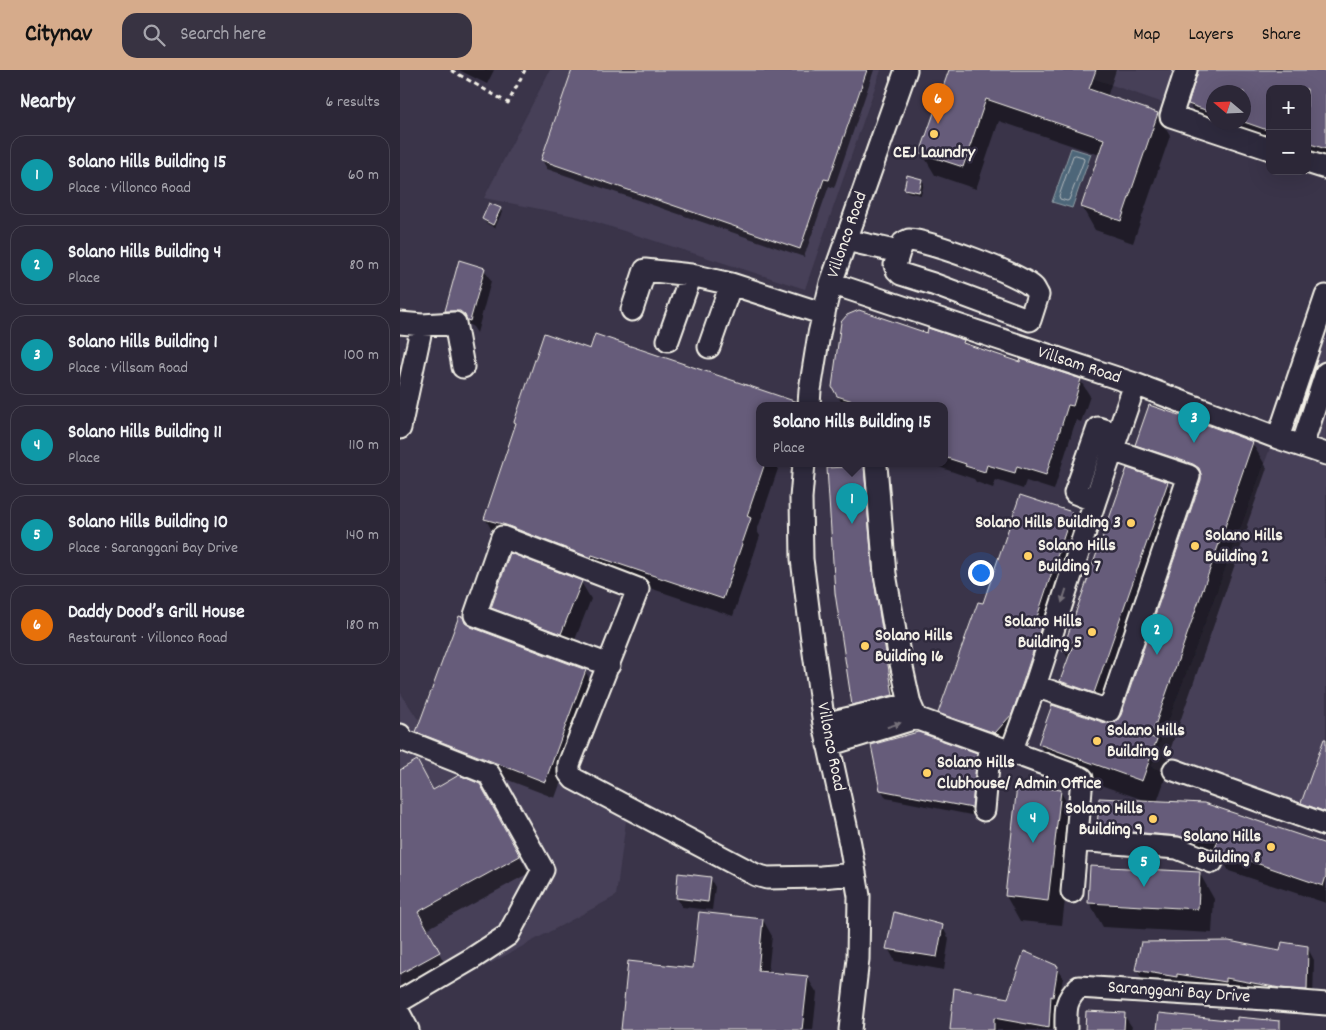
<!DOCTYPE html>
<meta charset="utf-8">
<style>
:root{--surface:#2c2737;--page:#383342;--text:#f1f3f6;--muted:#a6a5ad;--line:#484452;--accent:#d6ab8b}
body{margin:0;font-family:Dekko,sans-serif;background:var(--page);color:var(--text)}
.controls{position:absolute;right:15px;top:15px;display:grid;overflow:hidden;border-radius:10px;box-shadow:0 5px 20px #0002}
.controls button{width:45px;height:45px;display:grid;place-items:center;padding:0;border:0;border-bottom:1px solid var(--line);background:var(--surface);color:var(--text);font:25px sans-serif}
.compass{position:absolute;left:806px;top:15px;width:45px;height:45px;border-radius:50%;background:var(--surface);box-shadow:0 5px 20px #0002;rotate:289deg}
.you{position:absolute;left:580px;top:502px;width:18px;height:18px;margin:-12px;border:4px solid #fff;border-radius:50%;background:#1a73e8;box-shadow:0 0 0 8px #1a73e833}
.badge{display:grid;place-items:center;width:32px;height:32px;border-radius:50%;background:var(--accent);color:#fff;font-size:16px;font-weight:700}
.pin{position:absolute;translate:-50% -41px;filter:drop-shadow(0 1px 2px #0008)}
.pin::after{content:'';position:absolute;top:26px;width:18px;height:15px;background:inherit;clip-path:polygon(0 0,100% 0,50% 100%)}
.popup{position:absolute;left:356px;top:332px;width:192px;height:65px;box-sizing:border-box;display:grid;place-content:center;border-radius:10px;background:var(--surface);filter:drop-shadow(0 1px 4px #0005);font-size:16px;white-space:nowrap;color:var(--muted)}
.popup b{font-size:19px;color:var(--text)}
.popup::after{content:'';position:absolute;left:50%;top:100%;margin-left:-10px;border:10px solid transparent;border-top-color:var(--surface)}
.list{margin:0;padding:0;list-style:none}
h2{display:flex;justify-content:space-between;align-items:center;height:65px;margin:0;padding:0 20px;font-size:21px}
h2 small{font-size:16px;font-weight:400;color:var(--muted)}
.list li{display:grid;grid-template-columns:32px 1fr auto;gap:15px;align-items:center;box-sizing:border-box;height:80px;margin:0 10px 10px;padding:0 10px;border:1px solid var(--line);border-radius:15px}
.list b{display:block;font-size:19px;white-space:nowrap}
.list p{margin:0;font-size:16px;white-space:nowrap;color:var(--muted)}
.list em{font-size:16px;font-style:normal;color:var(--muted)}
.icon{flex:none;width:28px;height:28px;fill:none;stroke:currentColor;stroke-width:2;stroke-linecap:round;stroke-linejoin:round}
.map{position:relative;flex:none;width:926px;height:960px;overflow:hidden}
header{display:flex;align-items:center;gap:30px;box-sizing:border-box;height:70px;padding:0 25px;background:var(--accent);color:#111}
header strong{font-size:24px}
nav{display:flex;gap:28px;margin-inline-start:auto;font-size:18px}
.search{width:350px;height:45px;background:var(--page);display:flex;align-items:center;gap:12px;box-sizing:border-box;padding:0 18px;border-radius:15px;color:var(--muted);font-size:19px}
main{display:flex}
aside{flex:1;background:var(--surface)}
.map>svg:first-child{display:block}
</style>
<header>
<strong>Citynav</strong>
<div class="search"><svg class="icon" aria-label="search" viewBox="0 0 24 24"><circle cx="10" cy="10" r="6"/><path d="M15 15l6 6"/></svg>Search here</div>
<nav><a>Map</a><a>Layers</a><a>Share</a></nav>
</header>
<main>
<aside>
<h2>Nearby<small>6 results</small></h2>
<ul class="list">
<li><span class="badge" style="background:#0f9aa8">1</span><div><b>Solano Hills Building 15</b><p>Place · Villonco Road</p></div><em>60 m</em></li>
<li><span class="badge" style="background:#0f9aa8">2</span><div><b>Solano Hills Building 4</b><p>Place</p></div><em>80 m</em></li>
<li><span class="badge" style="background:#0f9aa8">3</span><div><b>Solano Hills Building 1</b><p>Place · Villsam Road</p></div><em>100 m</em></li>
<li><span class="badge" style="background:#0f9aa8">4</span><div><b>Solano Hills Building 11</b><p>Place</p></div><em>110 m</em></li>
<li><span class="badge" style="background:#0f9aa8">5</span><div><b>Solano Hills Building 10</b><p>Place · Saranggani Bay Drive</p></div><em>140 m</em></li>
<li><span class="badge" style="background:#e8710a">6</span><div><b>Daddy Dood’s Grill House</b><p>Restaurant · Villonco Road</p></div><em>180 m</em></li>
</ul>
</aside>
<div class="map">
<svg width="926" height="960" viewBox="0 0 926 960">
<rect width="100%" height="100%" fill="#3a3449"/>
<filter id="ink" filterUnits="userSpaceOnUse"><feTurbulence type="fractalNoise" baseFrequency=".02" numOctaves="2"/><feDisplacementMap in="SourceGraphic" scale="10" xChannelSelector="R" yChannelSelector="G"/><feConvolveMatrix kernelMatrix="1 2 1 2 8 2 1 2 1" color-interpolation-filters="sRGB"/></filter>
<g filter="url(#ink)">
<path fill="#474058" d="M150,0H481L405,219L180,147L84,128Z
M669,0H780L769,35Z
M926,264V371L893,361Z
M872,373L926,392V763L751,697Z
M0,622L17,648L228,736L216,826L0,942Z"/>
<path fill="#4e6679" stroke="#909ea5" d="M671,78L691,84L672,138L652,132Z"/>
<path fill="#0007" d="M59,0H94L87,14Z
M173,0H474L434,118L429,116L404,187L147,99L142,90Z
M550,0H716L707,27L757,44L770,66L733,173L695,160L682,137L700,85L599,51L576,119L535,105L522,83Z
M799,0H926V86L907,79V19H870V67L825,52H844V22H814V49L794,42L789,34Z
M521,110L524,113L521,125L508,122L505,119Z
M100,139L102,142L95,158L86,153L84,149Z
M84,199L91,211L77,263L73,257L68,254H53L46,241Z
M529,260L564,272L566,275L621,293L680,310L690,326L681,352L676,350L654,420L626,411L623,419L596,410L593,418L576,412L574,409L533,395L532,393H544V335H443L438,326L527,265Z
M191,281L386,330L389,335H360V393H380L357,461L360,466L333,546L95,466L85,448L117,355L115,352Z
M852,373L867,398L847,455L848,457L767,689L770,695L757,732L926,775V833L829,801L823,791L801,790L711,780L698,759L744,730L654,699L639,674L705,654H712L718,652L722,646L800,416L751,400L737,375Z
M463,397L477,422L507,650L467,659L453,634Z
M767,413L782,438L708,647L676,636L661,611L669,590L664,581Z
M671,444L683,464L607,683L552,663L540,643L584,534Z
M181,512L191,529L171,580L102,555L92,537Z
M65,554L70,558L185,601L195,618L155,728L27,679L17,662Z
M926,668V755L912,750L903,733Z
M576,684L581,693L576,746L486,728L481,719Z
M0,701L33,721L90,733L129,803L27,859L48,900L0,926Z
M660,721L675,746L662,855L620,851L606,826Z
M800,804L814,829L812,863L703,857L689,832Z
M279,805L310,808L315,817L312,840L282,837L277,828Z
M363,850L372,866L368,903L407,907L417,923L413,960H222L294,900Z
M542,856L549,869L544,900L495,891L488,878Z
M907,877L914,890L913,932L744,913L737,900L881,883Z
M657,897L663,908L658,936H656L655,960H552L609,929Z
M724,945L732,957L731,960H686Z"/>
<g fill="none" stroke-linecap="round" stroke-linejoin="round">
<path stroke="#b2b9bc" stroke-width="1" d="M676,85L683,87L684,90L669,130L667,131L660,129L659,126L673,86Z"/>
</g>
<path fill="#665c7a" stroke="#f4f1e8" d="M172,0H467L429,110L424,109L400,179L141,90Z
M549,0H696L689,19L758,43L721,151L681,137L704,69L586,29L563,97L520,83Z
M798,0H926V79L907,73V19H870V61L844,52V22H814V43L788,34Z
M507,105L522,109L519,122L504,119Z
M89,133L101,138L93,155L82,149Z
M59,190L85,198L70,251L67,250L65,245L60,241H45Z
M459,240L527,263L528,258L564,270L563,273L620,292L621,289L681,309L673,336L668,335L646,405L617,396L615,403L587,395L585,402L565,396L566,394L544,387V335H465L437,326L432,317L441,252L447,245Z
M144,263L190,279L195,264L397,332V335H360V393H365L347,446L351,448L323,529L192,485L191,488L106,455L84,449L116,353L114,352Z
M749,335L794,350L853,372L833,430L834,431L751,667L757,669L742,711L638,674L652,635L705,653H712L717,651L721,645L801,410V404L799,398L793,394L735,375Z
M464,396L473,505L493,625L452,635L435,523L427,398Z
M727,398L768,412L694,623L660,611L676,567L664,581H662Z
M620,425L672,442L636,550L642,554L623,612L612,644L595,663L538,643L578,532L583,533Z
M110,483L182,511L161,564L91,538Z
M59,546L63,547L65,553L71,557L186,600L145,712L16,662Z
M518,662L577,683L572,738L480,720L471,675Z
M924,669H926V742L901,733Z
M17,690L33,720L59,705L80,714L120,786L18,842L40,882L0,904V700Z
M617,715L661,720L648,831L605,826Z
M699,728L804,733L926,774V806L923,816L815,779L818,770L788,769L778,766L697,759Z
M690,796L800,802L798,839L688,833Z
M278,803L311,807L308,832L276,828Z
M299,842L363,849L358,901L408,906L402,960H221L228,891L293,898Z
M494,842L543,855L537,887L486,879Z
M829,871L880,881L882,872L908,876L907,920L880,918L826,908V912L777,904V907L735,900L741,872Z
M624,881L658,896L653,927L651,926L649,958L594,948V960H550L554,918L608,928Z
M686,941L725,943L724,960H685Z
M759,943L837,951V947L880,951V960H757Z"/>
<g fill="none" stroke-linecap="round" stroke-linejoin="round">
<g stroke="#f4f1e8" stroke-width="25">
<path id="minor" d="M786,0L771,46L870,79
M907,92L926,98
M446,170L499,182
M509,170C529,171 621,204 634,218C636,221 636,222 638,225L630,250L533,214L501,204L497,200L495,195L499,182L503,173Z
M431,213L735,314L878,368L926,384
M232,240L245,200L291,205L331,214L424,244
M0,253L22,255L55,253L63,297
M268,270L291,205
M309,277L331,214
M409,335L410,320L419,264L431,213L506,0
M0,358L22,255
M878,368L926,226
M902,376L926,303
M404,393L401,428L402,489L411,562L424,654L450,774L459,826L458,889L450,960
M476,395L485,504L499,584L510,634L516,648
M695,431L675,423L698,358L717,364
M209,595L75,545L102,467L238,519L169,694V703L174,709L356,805L367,808L421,807L455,804
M635,616L709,641L789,406L712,380
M424,654L510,634
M0,665L3,670L89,704L143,800L108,865L73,888L0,931
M428,675L516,648L611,682L682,708L672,822
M611,682L635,616L695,431L735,314
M774,700L926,755
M584,740L590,674
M677,770L777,778L812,792
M0,945L8,960
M666,960C666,940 664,931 679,917L866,929L926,934"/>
</g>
<path stroke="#f4f1e8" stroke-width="3" stroke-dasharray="5 4" stroke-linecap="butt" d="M51,0L108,33L125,0"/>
<use href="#minor" stroke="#2f2a3d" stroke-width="21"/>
</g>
<defs><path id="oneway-solid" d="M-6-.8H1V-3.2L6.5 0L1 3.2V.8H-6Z" transform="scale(1.25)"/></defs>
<g fill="#747079">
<use href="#oneway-solid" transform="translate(664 526) rotate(108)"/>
<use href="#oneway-solid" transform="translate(494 655) rotate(-17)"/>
</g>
</g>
<g fill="#ffd166" stroke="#2f2a3d" stroke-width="2">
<circle cx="534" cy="64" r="5"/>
<circle cx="731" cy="453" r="5"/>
<circle cx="795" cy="476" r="5"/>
<circle cx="628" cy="486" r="5"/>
<circle cx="692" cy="562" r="5"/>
<circle cx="465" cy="576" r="5"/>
<circle cx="697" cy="671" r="5"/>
<circle cx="527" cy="703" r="5"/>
<circle cx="753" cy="749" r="5"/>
<circle cx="871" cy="777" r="5"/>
</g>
<g text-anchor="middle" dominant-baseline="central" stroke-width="5" stroke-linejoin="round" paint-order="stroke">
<g font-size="18" font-weight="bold" fill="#f4f1e8" stroke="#2f2a3d" text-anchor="start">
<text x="534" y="83" text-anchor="middle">CEJ Laundry</text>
<text x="721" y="453" text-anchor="end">Solano Hills Building 3</text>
<text x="805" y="466">Solano Hills<tspan x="805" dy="21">Building 2</tspan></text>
<text x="638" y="476">Solano Hills<tspan x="638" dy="21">Building 7</tspan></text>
<text x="682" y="552" text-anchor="end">Solano Hills<tspan x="682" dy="21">Building 5</tspan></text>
<text x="475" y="566">Solano Hills<tspan x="475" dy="21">Building 16</tspan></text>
<text x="707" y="661">Solano Hills<tspan x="707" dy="21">Building 6</tspan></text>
<text x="537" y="693">Solano Hills<tspan x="537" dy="21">Clubhouse/ Admin Office</tspan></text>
<text x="743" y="739" text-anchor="end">Solano Hills<tspan x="743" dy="21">Building 9</tspan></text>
<text x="861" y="767" text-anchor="end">Solano Hills<tspan x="861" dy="21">Building 8</tspan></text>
</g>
<g font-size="18" fill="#f4f1e8" stroke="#2f2a3d">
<text transform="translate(448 165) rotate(-71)">Villonco Road</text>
<text transform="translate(679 296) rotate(18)">Villsam Road</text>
<text transform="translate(430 677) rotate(79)">Villonco Road</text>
<text transform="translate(779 923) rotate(4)">Saranggani Bay Drive</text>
</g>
</g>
</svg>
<div class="controls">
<button>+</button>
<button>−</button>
</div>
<svg class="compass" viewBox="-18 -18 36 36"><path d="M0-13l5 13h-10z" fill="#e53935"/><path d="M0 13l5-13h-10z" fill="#a6a5ad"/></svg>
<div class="you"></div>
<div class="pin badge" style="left:452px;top:454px;background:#0f9aa8">1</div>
<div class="popup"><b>Solano Hills Building 15</b>Place</div>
<div class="pin badge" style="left:757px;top:585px;background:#0f9aa8">2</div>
<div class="pin badge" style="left:794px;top:373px;background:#0f9aa8">3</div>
<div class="pin badge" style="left:633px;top:773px;background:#0f9aa8">4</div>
<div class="pin badge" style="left:744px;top:817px;background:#0f9aa8">5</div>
<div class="pin badge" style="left:538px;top:54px;background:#e8710a">6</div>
</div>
</main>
